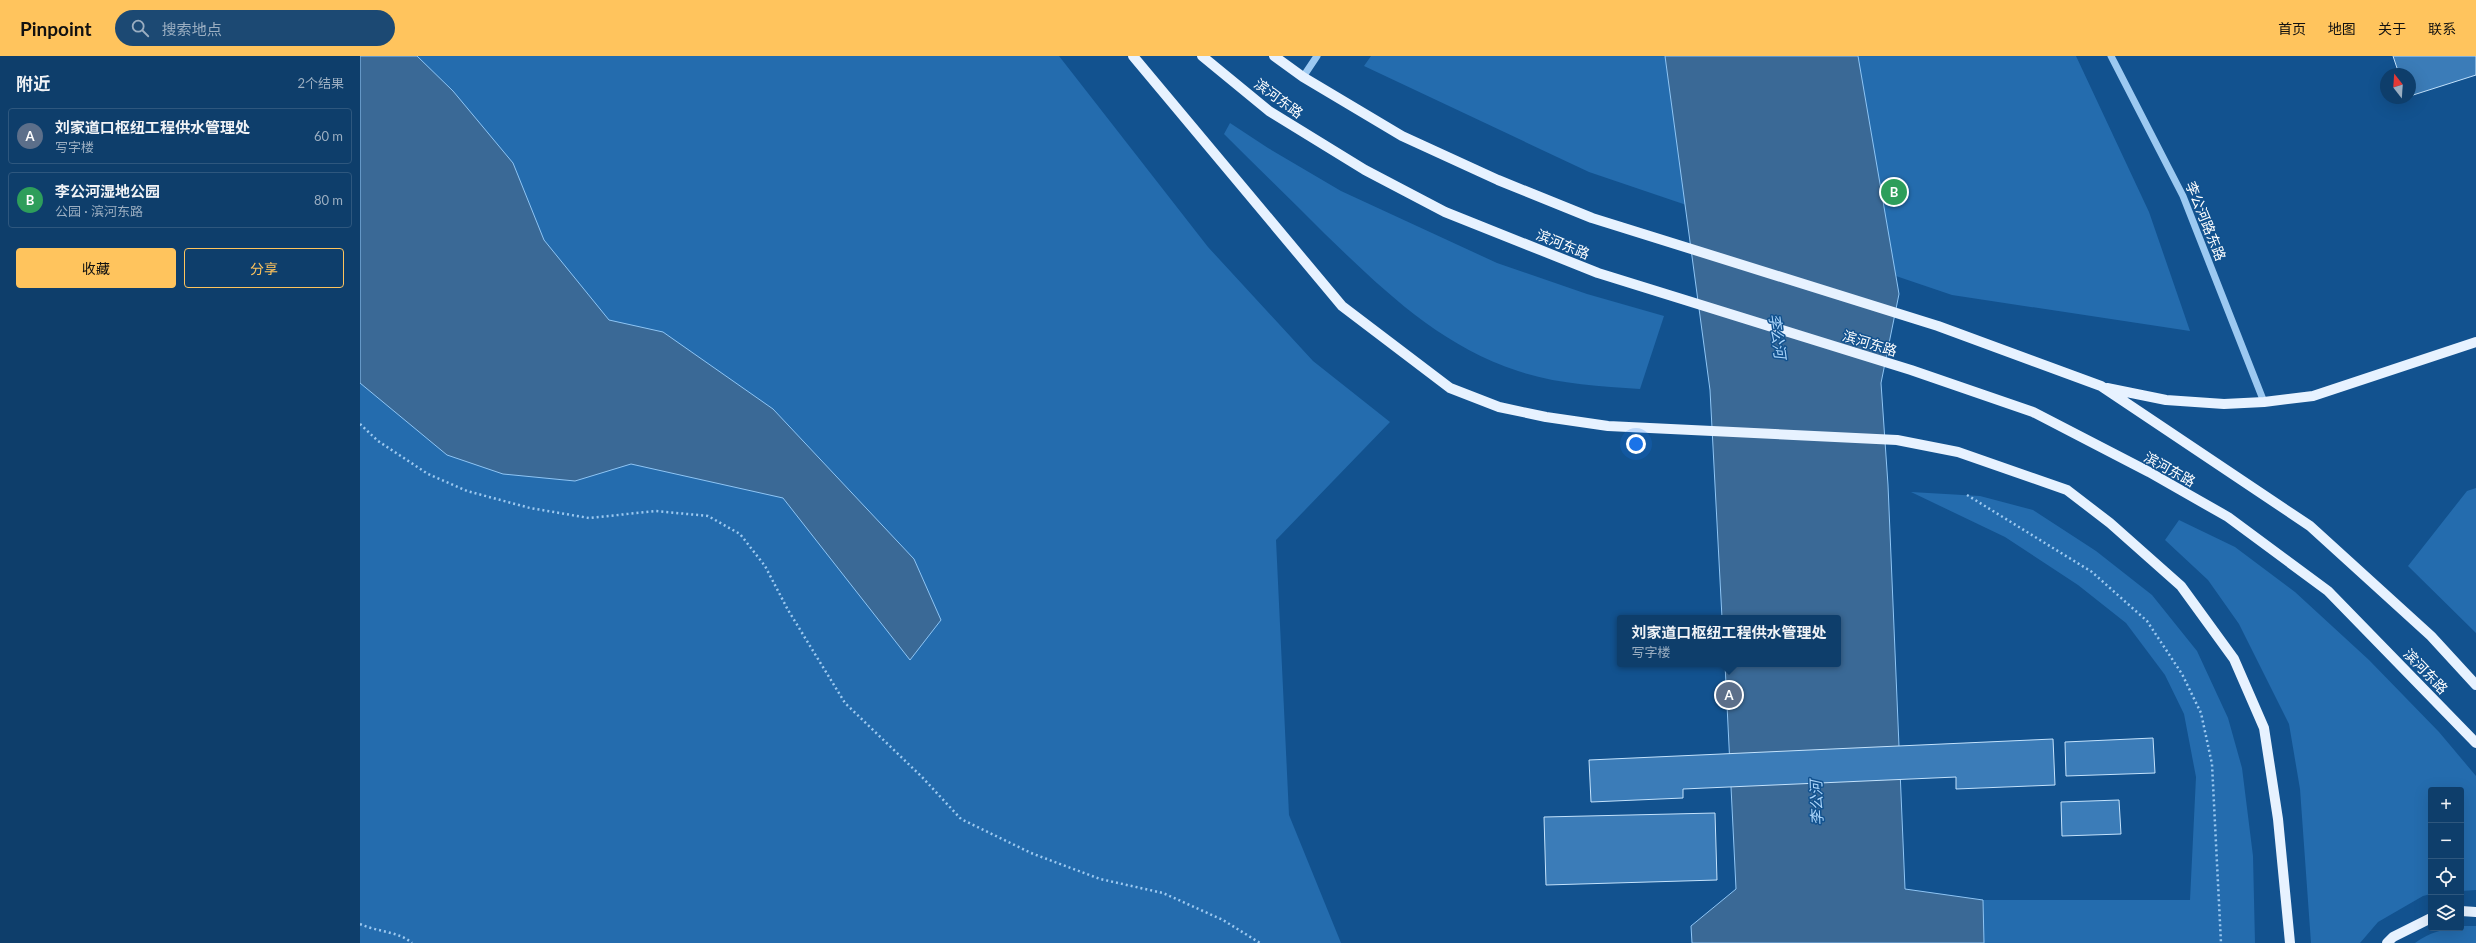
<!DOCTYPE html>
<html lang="zh">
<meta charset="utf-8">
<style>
:root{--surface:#0e3e6b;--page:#1c4973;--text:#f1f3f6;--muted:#9baec1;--line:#2e577e;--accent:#ffc45d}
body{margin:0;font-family:Lato,"Noto Sans SC",sans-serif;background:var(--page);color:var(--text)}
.controls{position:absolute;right:12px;bottom:12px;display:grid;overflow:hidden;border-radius:4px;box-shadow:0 4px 16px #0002}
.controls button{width:36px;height:36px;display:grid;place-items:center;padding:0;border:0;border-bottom:1px solid var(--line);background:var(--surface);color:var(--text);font:20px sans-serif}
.compass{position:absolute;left:2020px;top:12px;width:36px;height:36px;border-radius:50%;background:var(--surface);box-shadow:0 4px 16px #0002;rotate:343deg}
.you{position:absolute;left:1276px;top:388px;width:14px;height:14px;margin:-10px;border:3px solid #fff;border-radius:50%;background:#1a73e8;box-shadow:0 0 0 6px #1a73e833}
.badge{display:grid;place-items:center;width:26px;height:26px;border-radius:50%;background:var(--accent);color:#fff;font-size:13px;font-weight:700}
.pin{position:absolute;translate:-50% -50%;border:2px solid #fff;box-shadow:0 1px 4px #0006}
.popup{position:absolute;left:1257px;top:559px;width:224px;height:52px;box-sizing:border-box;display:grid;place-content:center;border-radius:4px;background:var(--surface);filter:drop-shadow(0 1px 3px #0005);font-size:13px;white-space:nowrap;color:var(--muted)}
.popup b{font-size:15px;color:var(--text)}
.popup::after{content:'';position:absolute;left:50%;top:100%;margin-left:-8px;border:8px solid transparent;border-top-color:var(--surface)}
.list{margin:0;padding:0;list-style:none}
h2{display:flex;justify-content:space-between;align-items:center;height:52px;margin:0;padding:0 16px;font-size:17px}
h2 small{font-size:13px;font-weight:400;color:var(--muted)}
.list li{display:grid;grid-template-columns:26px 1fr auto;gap:12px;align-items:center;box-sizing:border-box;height:56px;margin:0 8px 8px;padding:0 8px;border:1px solid var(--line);border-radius:4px}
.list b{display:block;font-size:15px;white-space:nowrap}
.list p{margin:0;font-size:13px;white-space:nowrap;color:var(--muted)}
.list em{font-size:13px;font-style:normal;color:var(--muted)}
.actions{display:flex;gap:8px;padding:12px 16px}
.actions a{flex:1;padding:9px 0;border:1px solid var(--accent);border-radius:4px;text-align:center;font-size:14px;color:var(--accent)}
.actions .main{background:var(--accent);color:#111}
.icon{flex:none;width:22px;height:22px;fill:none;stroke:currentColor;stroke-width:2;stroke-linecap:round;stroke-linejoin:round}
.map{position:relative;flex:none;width:2116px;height:887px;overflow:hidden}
header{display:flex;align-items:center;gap:24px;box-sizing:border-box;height:56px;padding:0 20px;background:var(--accent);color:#111}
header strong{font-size:19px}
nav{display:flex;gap:22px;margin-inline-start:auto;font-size:14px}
.search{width:280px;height:36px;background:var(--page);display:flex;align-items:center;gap:10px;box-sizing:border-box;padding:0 14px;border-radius:22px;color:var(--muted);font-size:15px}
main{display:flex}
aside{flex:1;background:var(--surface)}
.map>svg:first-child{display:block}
</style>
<header>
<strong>Pinpoint</strong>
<div class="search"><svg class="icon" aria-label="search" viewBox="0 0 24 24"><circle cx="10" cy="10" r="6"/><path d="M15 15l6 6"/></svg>搜索地点</div>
<nav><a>首页</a><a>地图</a><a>关于</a><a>联系</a></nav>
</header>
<main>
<aside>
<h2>附近<small>2个结果</small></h2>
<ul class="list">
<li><span class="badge" style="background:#5c6f8a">A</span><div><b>刘家道口枢纽工程供水管理处</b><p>写字楼</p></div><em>60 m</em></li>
<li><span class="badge" style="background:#2e9e5b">B</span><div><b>李公河湿地公园</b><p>公园 · 滨河东路</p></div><em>80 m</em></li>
</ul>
<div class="actions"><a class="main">收藏</a><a>分享</a></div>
</aside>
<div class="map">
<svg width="2116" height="887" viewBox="0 0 2116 887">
<rect width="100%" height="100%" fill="#12528f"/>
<path fill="#246cae" d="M0,0H699L848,191L953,305L1030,366L916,484L929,759L981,887H0Z
M1011,0H1716L1789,156L1830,275L1592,239L1229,116L1004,10Z
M870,67L908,92L981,135L1137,207L1227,238L1304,260L1280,333C1239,330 1197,328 1158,315C1079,289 1023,234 965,178C931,144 897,111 864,78Z
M2116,432V577L2048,510L2107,435Z
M1551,436L1620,440L1673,454L1736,495L1792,539L1837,595L1868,662L1882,712L1893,800L1895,887H1624L1623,844H1830L1836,721L1824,658L1805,619L1766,567L1718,529L1645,481Z
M1819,464L1875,491L1935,536L2009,604L2079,676L2116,720V834L2101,835V734H2071V838L2063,840L2018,866L2000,887H1951L1940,733L1929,668L1879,568L1848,524L1805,484Z
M2101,870H2116V887H2055C2068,877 2085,872 2101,872Z"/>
<path fill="#3a6996" stroke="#8ec5f5" d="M0,0H57L93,35L153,107L184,184L249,264L303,276L413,353L554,503L581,564L550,604L423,442L271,408L215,425L143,418L87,399L0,327Z
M1305,0H1498L1539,238L1521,327L1528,429L1545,833L1623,844L1624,887H1332L1331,870L1376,833L1365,608H1478V562H1362L1350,334Z"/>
<path fill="#3b7cb8" stroke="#c3e2fc" d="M2033,0H2116V19L2050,40V18H2039Z
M1793,682L1795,717L1706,720L1705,686Z
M1693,683L1695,729L1596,733V721L1323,733V742L1231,746L1229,704Z
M1759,744L1761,778L1702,780L1701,746Z
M1355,757L1357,824L1186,829L1184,761Z"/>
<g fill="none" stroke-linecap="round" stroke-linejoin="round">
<path stroke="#9cc9f1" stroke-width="2.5" stroke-dasharray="2 3" stroke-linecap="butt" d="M0,368L18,385L68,418L107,435L170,452L229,462L296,455L348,460L380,478L405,510L428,554L485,647L562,721L601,763L671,797L740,823L803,837L863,864L900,887
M1607,439L1732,516L1787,565L1822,618L1841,657L1852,708L1861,887
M0,868C17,876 38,875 52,887"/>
<path stroke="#9cc9f1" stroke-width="7" d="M1751,0L1823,140L1904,346
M943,21L957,0"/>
<path stroke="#e7f2ff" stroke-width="10" d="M773,0L982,250L1090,332L1139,351L1186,361L1248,370L1537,384L1598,396L1707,434L1750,467L1821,530L1874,603L1904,672L1918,763L1930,887
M842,0L909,55L1005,114L1085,156L1238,217L1551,314L1673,356L1789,416L1868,461L1968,535L2116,687
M914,0L943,21L1042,80L1138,124L1232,162L1578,270L1741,330L1950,470L2071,580L2116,629
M1747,332L1806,344L1864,348L1904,346L1953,340L2116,286
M2101,855L2116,856
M2027,887L2033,881L2071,862"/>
</g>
<g text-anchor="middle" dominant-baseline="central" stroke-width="3" stroke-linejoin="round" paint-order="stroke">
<g font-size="14" fill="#fff" stroke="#12528f">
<text transform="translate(919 42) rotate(36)">滨河东路</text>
<text transform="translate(1846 165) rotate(68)">李公河路东路</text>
<text transform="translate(1203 188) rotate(22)">滨河东路</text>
<text transform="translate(1510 287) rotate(17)">滨河东路</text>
<text transform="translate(1810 413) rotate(29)">滨河东路</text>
<text transform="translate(2066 615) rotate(46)">滨河东路</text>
</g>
<g font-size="15" font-style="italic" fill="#a8d3f9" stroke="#12528f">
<text transform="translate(1418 280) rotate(82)">李公河</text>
<text transform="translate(1456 747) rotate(-92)">李公河</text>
</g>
</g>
</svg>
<div class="controls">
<button>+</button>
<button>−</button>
<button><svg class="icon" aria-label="locate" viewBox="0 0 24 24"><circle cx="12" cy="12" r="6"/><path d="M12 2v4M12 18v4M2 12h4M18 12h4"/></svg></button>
<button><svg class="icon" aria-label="layers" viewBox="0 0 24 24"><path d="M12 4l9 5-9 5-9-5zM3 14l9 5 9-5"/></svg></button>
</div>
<svg class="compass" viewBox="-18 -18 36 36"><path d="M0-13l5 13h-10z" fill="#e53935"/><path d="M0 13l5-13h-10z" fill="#9baec1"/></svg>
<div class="you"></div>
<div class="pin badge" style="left:1369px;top:639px;background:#5c6f8a">A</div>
<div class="popup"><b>刘家道口枢纽工程供水管理处</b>写字楼</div>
<div class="pin badge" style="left:1534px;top:136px;background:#2e9e5b">B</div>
</div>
</main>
